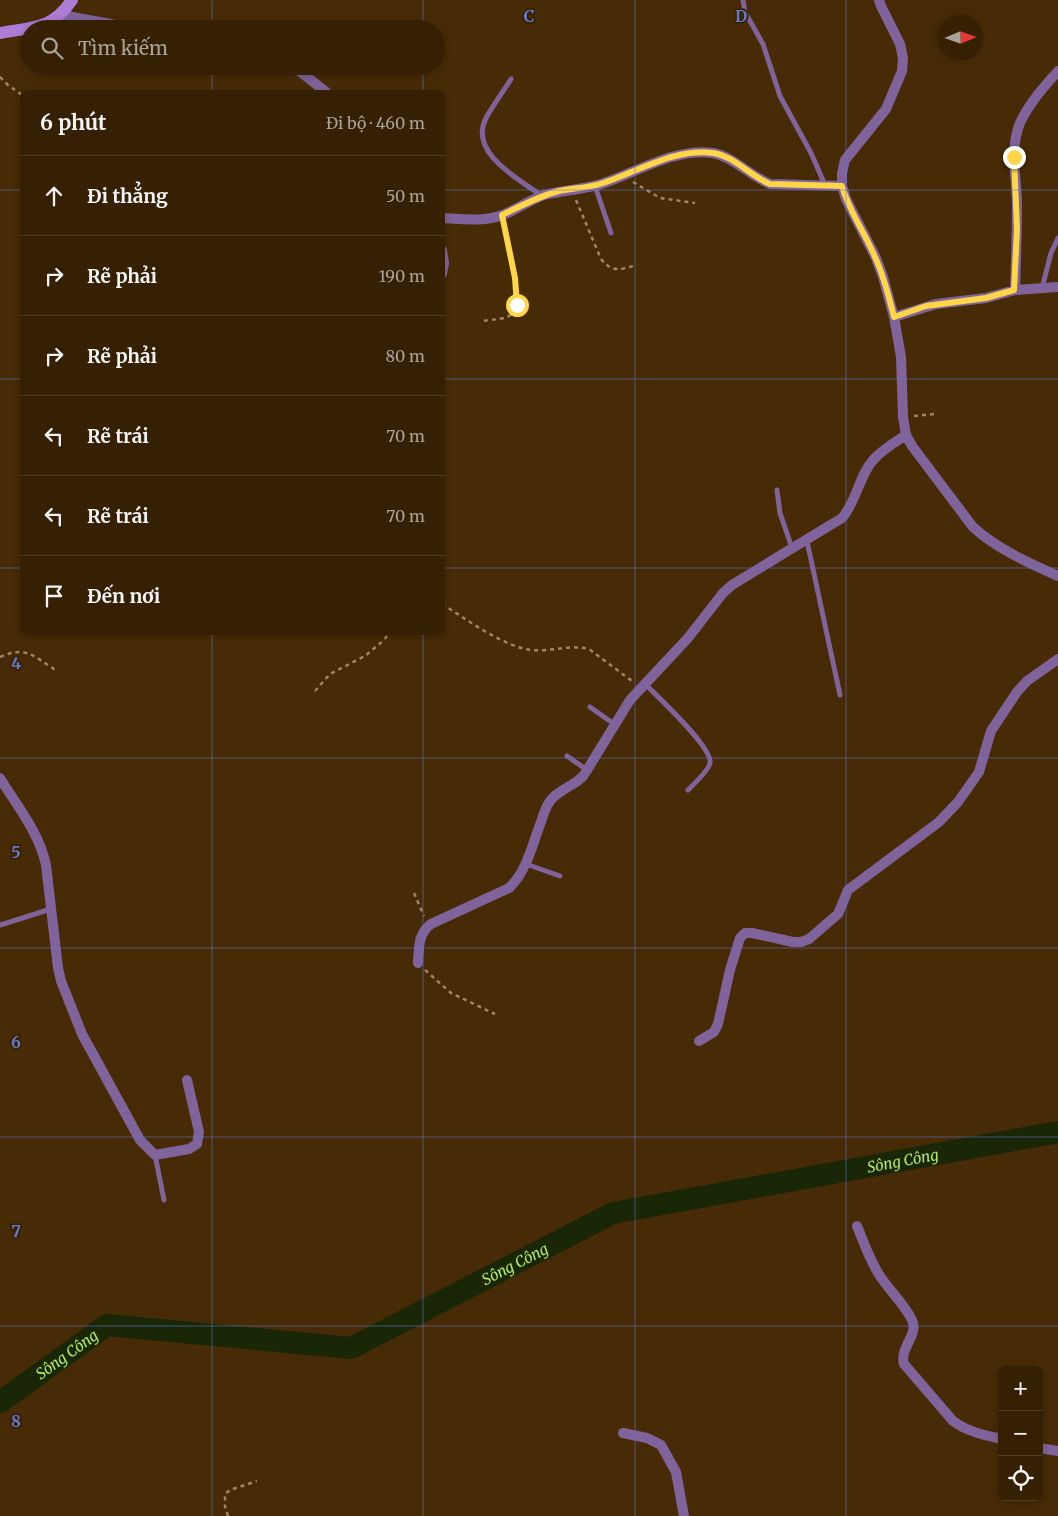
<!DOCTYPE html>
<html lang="vi">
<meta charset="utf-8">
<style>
:root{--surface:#352004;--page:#3d280e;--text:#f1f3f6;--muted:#aaa39a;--line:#4f3e26}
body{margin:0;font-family:Merriweather,serif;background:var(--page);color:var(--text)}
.controls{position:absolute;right:15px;bottom:15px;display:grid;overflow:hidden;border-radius:8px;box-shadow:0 2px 8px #0003}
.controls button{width:45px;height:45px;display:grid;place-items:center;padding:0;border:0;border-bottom:1px solid var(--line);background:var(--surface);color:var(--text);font:25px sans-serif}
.compass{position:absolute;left:938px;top:15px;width:45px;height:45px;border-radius:50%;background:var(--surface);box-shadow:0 2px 8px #0003;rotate:88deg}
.stop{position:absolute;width:15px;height:15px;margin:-11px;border:4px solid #ffd54a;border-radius:50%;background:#fff}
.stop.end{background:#ffd54a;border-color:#fff;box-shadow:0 1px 5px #0008}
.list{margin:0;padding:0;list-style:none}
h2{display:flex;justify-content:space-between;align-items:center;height:65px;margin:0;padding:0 20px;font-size:21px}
h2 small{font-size:16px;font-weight:400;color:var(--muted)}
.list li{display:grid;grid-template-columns:32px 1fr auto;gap:15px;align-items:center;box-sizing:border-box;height:80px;padding:0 20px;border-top:1px solid var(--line)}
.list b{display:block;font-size:19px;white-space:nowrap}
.list em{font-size:16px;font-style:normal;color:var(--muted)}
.icon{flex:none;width:28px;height:28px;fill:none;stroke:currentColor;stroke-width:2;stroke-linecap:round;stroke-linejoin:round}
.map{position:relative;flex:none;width:1058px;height:1516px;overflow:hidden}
.search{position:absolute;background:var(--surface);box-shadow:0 2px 8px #0003;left:20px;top:20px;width:425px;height:55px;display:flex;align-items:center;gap:12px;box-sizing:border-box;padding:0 18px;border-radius:28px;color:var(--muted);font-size:19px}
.panel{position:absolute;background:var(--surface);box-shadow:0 2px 8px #0003;left:20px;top:90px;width:425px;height:545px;border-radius:8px}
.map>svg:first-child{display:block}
</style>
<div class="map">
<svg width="1058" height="1516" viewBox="0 0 1058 1516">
<rect width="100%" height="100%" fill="#472b06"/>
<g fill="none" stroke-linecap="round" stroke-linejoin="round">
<path stroke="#1a2707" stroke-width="22" id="s1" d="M0,1402L107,1325L351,1348L613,1213L1058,1132"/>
<path stroke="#a08566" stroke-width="2.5" stroke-dasharray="4 4" stroke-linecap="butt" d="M113,66L126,70
M0,77L8,85L22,95
M633,182L660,198L695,203
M576,200L601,259C613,274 621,269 637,265
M484,321C493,319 508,320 514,312C522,301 509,241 505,226
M914,416L935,414
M442,604C466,619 504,647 531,650C551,652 570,644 589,649L632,681
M0,657C27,645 34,657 57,671
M315,691L330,674L365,656L384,640L390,632
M414,893L424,916
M425,970L451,993L495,1014
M228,1516L225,1507V1494L230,1490L257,1481"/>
<path stroke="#80639a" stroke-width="5" d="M743,0L745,12L763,44L780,96L811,153L825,185
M511,79C503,92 493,105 486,118C468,153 519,179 542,196
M595,186L611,233
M1042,288L1051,253L1058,238
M777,490L780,513L792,548
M807,541L840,695
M645,684C658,697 713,748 710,763C709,770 694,784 688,790
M590,707L614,724
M567,756L587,770
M526,864L560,876
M0,925L51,909
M155,1155L164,1200"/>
<path stroke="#80639a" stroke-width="10" d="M879,0L881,6L900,44L903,58L902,71L886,109L845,160L842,173V186L846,199L876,258L883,277L894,317L901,357L903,417L906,435L912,446L973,527C997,549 1029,563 1058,576
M61,15L138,29
M293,66L326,92
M442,218C462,219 484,222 503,215C517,209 530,200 544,195C563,190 582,190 601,184C635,173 676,147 713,153C734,157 750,176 770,184L842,186
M442,250L444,263L442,274
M1015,290C1016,262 1017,234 1017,206C1017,178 1009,150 1020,123C1029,103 1044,87 1058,71
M894,317L936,304L986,298L1015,290L1058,287
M0,778C17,806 39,832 46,865L58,968L61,981L82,1034L140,1140L155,1155L189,1149L197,1144L199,1132L187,1080
M418,963C419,947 418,934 431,924L509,888C527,871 532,845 541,822C543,815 546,807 550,801C559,789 575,786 584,775L630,700L688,638L723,593L732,585L842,518C857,501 859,475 874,459C883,449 895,442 906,435
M699,1041L714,1032L718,1024L730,970L740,938L745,933H752L793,942H801L809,939L838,914L848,890L939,822L958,802L979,772L991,731L1017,692L1027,681L1058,659
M857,1226C864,1243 870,1261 880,1276C889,1290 905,1305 912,1320C919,1335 899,1348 904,1364L953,1421C968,1432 984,1435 1002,1439
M623,1433L647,1438L661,1445L676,1472L684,1516
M1039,1448L1058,1451"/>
<path stroke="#ac7dd4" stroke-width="12" d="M0,33C32,27 52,30 72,0"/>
</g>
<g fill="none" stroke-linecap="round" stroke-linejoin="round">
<path stroke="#ffd54a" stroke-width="6" d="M517,305L515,278L502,215C521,206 539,196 559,191C572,188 587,188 600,184C635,173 676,147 713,153C734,156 750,176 770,184L842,186C849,211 865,233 875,257C884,276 889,297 894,317L926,306L986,298L1014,290L1017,229L1014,157"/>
</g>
<path fill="none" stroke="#607bd4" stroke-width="1" stroke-opacity="0.55" d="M212,0V29M423,0V29M635,0V1516M846,0V1516M212,66V92M423,66V92M0,190H22M442,190H1058M0,379H22M442,379H1058M0,568H22M442,568H1058M212,632V1516M423,632V1516M0,758H1058M0,948H1058M0,1137H1058M0,1326H1058"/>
<g text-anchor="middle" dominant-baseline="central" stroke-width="4" stroke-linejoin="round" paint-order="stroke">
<g font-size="15" font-style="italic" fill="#b2e767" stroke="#3c2100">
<text stroke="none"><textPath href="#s1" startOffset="966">Sông Công</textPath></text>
<text stroke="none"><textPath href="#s1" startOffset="561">Sông Công</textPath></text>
<text stroke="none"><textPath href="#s1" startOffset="82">Sông Công</textPath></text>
</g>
</g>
<g font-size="16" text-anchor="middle" font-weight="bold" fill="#607bd4" stroke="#3c2100" stroke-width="4" stroke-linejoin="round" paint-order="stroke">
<text x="529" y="22">C</text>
<text x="741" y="22">D</text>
<text x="16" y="669">4</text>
<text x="16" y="858">5</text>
<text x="16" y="1048">6</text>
<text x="16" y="1237">7</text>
<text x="16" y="1427">8</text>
</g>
</svg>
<div class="controls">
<button>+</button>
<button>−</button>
<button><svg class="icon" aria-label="locate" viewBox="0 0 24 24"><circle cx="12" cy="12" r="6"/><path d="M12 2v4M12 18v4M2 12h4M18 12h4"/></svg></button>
</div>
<svg class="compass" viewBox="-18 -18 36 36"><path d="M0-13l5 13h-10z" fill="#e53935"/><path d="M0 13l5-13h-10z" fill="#aaa39a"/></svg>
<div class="stop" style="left:517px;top:305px"></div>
<div class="stop end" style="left:1014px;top:157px"></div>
<div class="search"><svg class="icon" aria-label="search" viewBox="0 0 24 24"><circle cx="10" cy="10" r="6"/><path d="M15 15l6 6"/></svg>Tìm kiếm</div>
<section class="panel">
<h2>6 phút<small>Đi bộ · 460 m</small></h2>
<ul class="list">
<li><svg class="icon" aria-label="ahead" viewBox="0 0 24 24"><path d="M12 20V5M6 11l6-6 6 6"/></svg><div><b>Đi thẳng</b></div><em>50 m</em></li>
<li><svg class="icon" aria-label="right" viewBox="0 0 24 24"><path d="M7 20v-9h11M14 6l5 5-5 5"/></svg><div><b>Rẽ phải</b></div><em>190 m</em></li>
<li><svg class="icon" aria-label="right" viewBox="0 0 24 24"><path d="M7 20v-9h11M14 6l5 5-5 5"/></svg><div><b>Rẽ phải</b></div><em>80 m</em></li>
<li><svg class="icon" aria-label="left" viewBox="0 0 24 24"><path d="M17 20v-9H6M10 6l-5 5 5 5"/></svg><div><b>Rẽ trái</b></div><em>70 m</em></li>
<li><svg class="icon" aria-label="left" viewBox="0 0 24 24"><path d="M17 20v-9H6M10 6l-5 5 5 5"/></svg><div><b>Rẽ trái</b></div><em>70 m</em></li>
<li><svg class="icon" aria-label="arrive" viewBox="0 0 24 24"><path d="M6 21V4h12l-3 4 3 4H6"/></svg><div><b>Đến nơi</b></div></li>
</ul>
</section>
</div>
